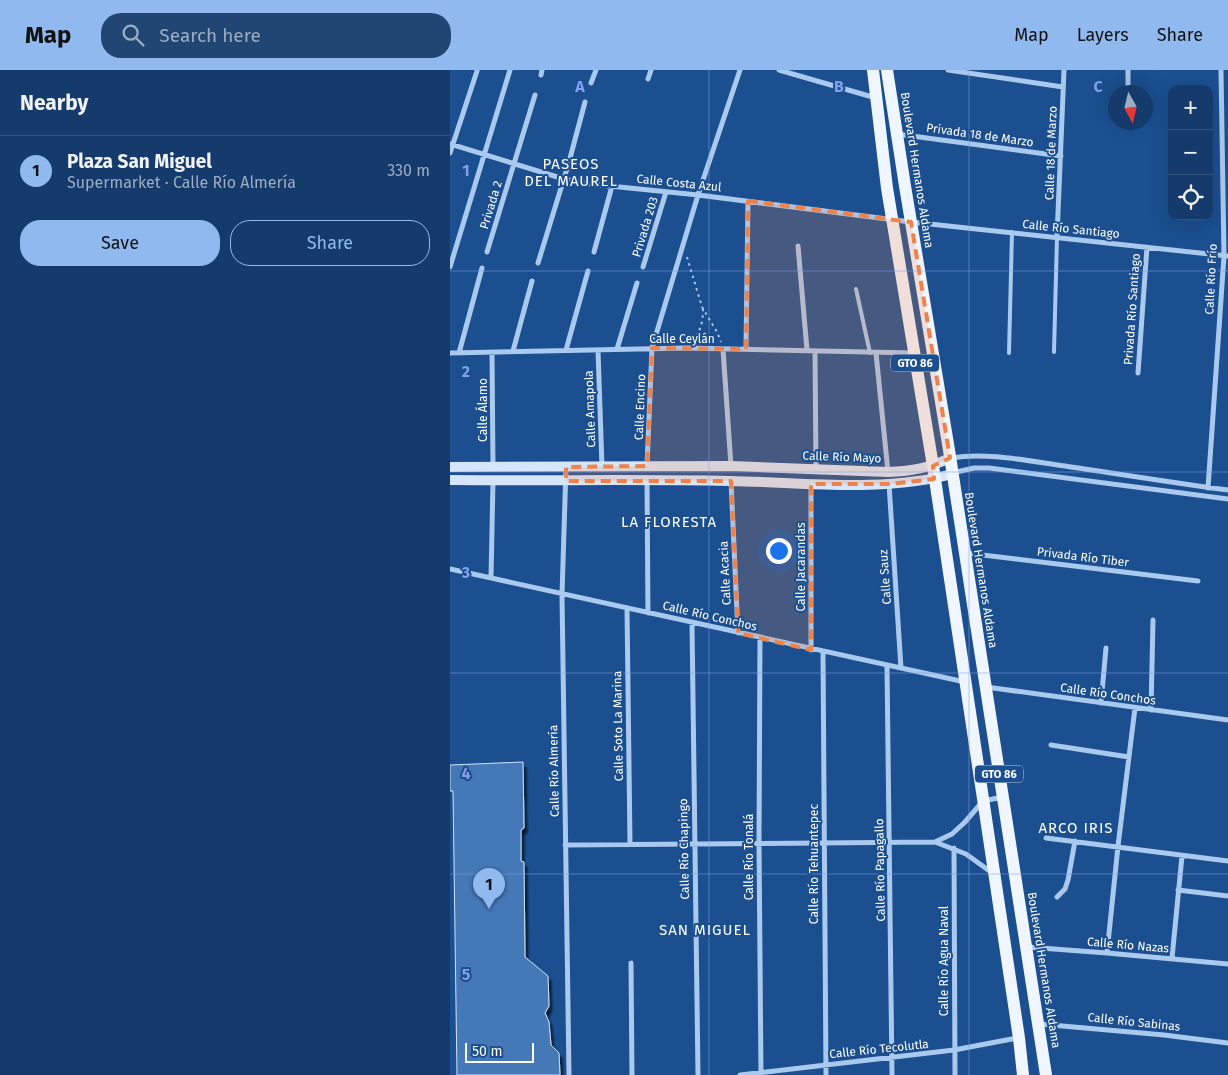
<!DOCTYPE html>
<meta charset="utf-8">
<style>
:root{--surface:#143b6b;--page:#214673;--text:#f1f3f6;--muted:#9dadc1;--line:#33557e;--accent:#90b9f0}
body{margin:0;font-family:"Fira Sans",sans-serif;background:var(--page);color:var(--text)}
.controls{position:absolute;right:15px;top:15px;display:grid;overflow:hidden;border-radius:10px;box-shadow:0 5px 20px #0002}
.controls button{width:45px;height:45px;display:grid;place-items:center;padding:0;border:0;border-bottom:1px solid var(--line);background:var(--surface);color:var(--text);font:25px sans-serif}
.compass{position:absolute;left:658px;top:15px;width:45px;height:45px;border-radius:50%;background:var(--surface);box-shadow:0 5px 20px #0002;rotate:172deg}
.scale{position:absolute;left:15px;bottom:12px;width:69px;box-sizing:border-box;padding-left:5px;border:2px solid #fff;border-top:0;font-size:14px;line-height:18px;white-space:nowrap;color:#fff;-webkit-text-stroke:4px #1b4f8f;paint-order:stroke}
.you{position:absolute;left:328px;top:480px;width:18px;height:18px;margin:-12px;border:4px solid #fff;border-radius:50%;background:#1a73e8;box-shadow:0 0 0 8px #1a73e833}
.badge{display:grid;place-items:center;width:32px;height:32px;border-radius:50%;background:var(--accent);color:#111;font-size:16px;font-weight:700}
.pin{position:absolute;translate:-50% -41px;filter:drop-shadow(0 1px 2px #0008)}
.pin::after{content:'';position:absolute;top:26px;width:18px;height:15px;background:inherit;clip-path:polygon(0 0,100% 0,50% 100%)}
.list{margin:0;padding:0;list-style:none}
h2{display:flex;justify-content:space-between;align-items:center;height:65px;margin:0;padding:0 20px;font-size:21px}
h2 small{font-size:16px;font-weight:400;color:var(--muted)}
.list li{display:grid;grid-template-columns:32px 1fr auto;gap:15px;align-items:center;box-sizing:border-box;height:70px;padding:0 20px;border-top:1px solid var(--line)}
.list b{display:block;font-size:19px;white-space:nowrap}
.list p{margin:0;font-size:16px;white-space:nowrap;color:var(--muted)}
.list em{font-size:16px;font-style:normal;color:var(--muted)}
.actions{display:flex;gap:10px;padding:15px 20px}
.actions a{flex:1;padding:11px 0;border:1px solid var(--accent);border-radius:20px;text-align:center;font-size:18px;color:var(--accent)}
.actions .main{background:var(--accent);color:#111}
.icon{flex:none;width:28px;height:28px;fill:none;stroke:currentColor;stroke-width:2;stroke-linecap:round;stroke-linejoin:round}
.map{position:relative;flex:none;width:778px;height:1005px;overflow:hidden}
header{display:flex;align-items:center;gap:30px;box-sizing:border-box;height:70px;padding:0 25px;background:var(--accent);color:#111}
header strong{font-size:24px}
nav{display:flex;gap:28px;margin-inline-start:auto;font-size:18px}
.search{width:350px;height:45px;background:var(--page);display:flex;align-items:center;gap:12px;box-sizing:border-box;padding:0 18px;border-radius:20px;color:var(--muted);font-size:19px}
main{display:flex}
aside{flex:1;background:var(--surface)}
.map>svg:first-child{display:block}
</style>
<header>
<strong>Map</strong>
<div class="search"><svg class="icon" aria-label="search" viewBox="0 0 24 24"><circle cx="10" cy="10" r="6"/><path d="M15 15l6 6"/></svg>Search here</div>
<nav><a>Map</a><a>Layers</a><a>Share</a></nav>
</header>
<main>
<aside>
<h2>Nearby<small></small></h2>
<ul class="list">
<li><span class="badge">1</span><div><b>Plaza San Miguel</b><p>Supermarket · Calle Río Almería</p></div><em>330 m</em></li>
</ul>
<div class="actions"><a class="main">Save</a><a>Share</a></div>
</aside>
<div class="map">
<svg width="778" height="1005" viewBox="0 0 778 1005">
<defs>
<filter id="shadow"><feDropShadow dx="3" dy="5" stdDeviation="1" flood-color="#0009"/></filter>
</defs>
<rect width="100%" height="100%" fill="#1b4f8f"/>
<path fill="#4478b7" stroke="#cfe3fa" filter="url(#shadow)" d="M73,692L74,758L71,760V791L74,792L75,887L98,906L99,936L95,943L99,952L101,975L109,983L110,1005H7L3,721H0V695Z"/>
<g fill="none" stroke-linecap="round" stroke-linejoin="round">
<path stroke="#a9c9ee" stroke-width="2" stroke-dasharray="2.5 4" stroke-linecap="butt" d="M237,187L252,237L267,262L271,272
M242,271C251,261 253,252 253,239"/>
<path stroke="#a9c9ee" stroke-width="4" d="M406,219L420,283
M604,282L607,167
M559,283L562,162"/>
<path stroke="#a9c9ee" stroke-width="5" d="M329,0L426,28
M498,0L613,17
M678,0V22
M91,5L92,0
M198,9L201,0
M141,13L146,0
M447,64L611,86
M0,74L114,109L140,114L248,125L461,152L778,186
M0,83L27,1
M607,167L614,0
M348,176L357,280
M37,182L85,25
M144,182L162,116
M88,193L119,92L135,32
M0,197L60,0
M193,197L216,122
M167,279L187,213
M273,279L281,396
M296,279L298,131
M116,280L138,201
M148,280L152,397
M63,281L82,211
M365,281L366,398
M42,282L43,397
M0,283L236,278L464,283
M9,283L32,198
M426,283L438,402
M688,303L697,177
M501,388C538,382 578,391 615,396C669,404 724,413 778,420
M197,396L202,278L248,125L290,0
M116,397L112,525L119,1005
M502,403L524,398H539L778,429
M197,410L198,543
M281,411L288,563
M361,414V580
M439,414L451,598
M758,418L774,186L771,0
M516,483L748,511
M0,499L515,612
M41,508L43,411
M177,538L180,774
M242,553L248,1005
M310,568L309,772L311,1005
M373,582L376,1005
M437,596L442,1005
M536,617L778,650
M651,633L656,578
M701,640L703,550
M601,675L679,687
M596,768L778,791
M485,772L502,764L515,752L533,731L553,727
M115,775L485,772L516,784L541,802
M504,778L505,1005
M728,820L778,826
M607,827L615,819L618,810L625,771
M577,877L657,883L778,894
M657,883L668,776L685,638
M722,888L732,786
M181,893L182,1005
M590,954L714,965L778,973
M290,1005L504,980L567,968"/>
<path stroke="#d6e6fa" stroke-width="10" d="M0,397L281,396L438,402C463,401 478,398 500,388
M0,410C93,411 187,409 280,411C352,412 432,423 502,404"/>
<path stroke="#f0f6ff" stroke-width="12" d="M423,0L437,118L483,396L569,968L573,1005
M437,0L455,116L499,380L596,1005"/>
</g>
<path fill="#ee8249" fill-opacity="0.2" stroke="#ee8249" stroke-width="4" stroke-dasharray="10 6" stroke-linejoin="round" d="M298,131L461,152L500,388L483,396L484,409L439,414H361V580L288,563L281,411H116V397L197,396L202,278L296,279Z"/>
<path fill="none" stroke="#839eea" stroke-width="1" stroke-opacity="0.55" d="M259,0V1005M519,0V1005M0,201H778M0,402H778M0,603H778M0,804H778"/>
<g text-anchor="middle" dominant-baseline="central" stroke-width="4" stroke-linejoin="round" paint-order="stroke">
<g fill="#1b4f8f" stroke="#bbcadd" stroke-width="1">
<rect x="441" y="284.5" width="48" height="17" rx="4"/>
<rect x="525" y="695.5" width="48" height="17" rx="4"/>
</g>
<g font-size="11" font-weight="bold" fill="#fff">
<text x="465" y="293">GTO 86</text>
<text x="549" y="704">GTO 86</text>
</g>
<g font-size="12" fill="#fff" stroke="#1b4f8f">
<text transform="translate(530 65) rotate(8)">Privada 18 de Marzo</text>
<text transform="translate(601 83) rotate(-88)">Calle 18 de Marzo</text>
<text transform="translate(467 100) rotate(81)">Boulevard Hermanos Aldama</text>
<text transform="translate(229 113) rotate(6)">Calle Costa Azul</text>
<text transform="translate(41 135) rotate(-73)">Privada 2</text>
<text transform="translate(195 157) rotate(-73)">Privada 203</text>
<text transform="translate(621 159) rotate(6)">Calle Río Santiago</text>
<text transform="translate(761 209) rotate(-87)">Calle Río Frío</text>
<text transform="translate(682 239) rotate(-86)">Privada Río Santiago</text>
<text x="232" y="269">Calle Ceylán</text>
<text transform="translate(190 337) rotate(-88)">Calle Encino</text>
<text transform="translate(140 339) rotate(-92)">Calle Amapola</text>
<text transform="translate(33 340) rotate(-90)">Calle Álamo</text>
<text transform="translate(392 387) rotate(2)">Calle Río Mayo</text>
<text transform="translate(633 487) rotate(7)">Privada Río Tiber</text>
<text transform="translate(351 497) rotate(-90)">Calle Jacarandas</text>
<text transform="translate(531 500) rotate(81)">Boulevard Hermanos Aldama</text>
<text transform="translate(275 503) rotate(-93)">Calle Acacia</text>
<text transform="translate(435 507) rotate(-94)">Calle Sauz</text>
<text transform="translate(260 546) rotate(13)">Calle Río Conchos</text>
<text transform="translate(658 624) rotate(8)">Calle Río Conchos</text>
<text transform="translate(168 656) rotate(-91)">Calle Soto La Marina</text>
<text transform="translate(104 701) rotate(-91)">Calle Río Almería</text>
<text transform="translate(234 779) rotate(-91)">Calle Río Chapingo</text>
<text transform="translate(299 787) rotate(-90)">Calle Río Tonalá</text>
<text transform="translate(364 794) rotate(-90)">Calle Río Tehuantepec</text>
<text transform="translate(430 800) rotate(-91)">Calle Río Papagallo</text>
<text transform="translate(678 875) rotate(5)">Calle Río Nazas</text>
<text transform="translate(494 891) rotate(-90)">Calle Río Agua Naval</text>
<text transform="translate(594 900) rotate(81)">Boulevard Hermanos Aldama</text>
<text transform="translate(684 952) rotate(6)">Calle Río Sabinas</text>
<text transform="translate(429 979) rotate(-6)">Calle Río Tecolutla</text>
</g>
<g font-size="15" letter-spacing="1" fill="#fff" stroke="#1b4f8f">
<text x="121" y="94">PASEOS<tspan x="121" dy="17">DEL MAUREL</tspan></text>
<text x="219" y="452">LA FLORESTA</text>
<text x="626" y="758">ARCO IRIS</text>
<text x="255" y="860">SAN MIGUEL</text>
</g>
</g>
<g font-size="16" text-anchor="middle" font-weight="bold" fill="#839eea" stroke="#1b4f8f" stroke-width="4" stroke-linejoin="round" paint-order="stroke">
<text x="130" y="22">A</text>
<text x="389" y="22">B</text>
<text x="648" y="22">C</text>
<text x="16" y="106">1</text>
<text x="16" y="307">2</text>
<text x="16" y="508">3</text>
<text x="16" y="709">4</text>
<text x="16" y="910">5</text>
</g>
</svg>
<div class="controls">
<button>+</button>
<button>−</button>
<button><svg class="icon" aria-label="locate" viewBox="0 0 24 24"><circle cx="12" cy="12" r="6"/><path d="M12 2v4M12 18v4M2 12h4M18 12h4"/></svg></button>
</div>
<svg class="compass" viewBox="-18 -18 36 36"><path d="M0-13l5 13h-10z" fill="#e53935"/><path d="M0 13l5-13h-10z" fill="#9dadc1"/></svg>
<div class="scale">50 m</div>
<div class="you"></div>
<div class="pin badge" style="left:39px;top:839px">1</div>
</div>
</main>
